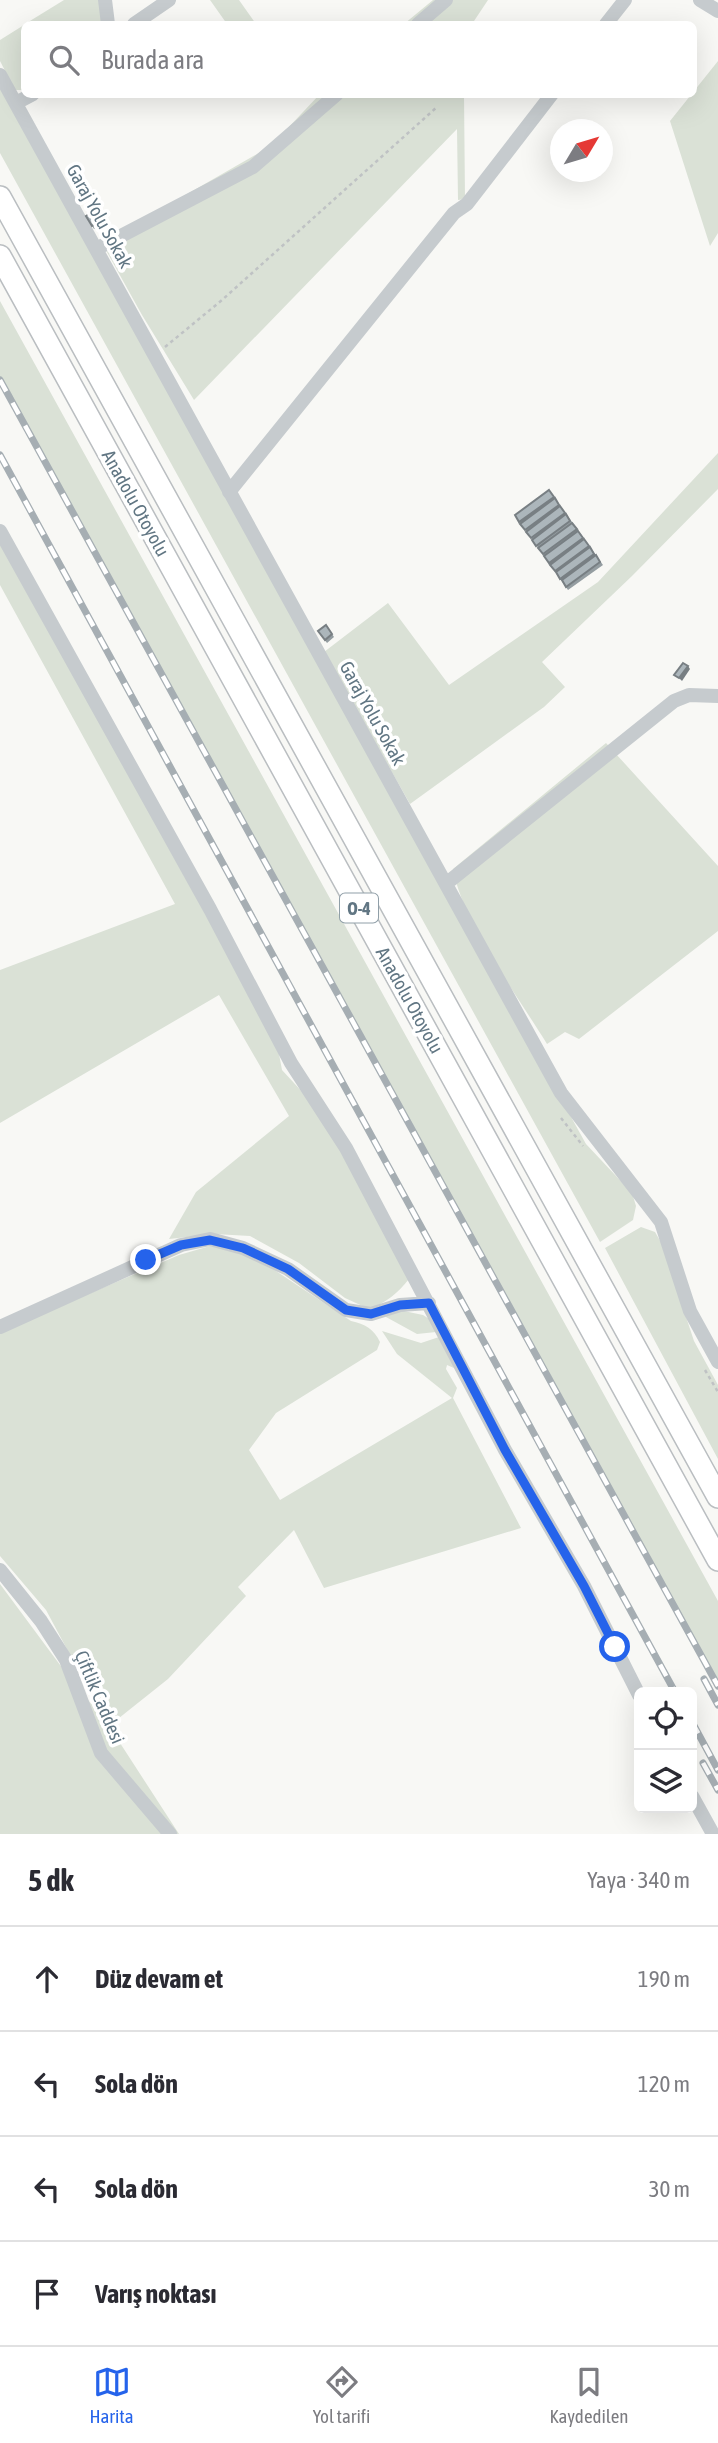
<!DOCTYPE html>
<html lang="tr">
<meta charset="utf-8">
<style>
:root{--surface:#fff;--page:#f7f7f7;--text:#2b2b33;--muted:#7c7c81;--line:#e1e1e2;--accent:#2563eb}
body{margin:0;font-family:"Asap Condensed",sans-serif;background:var(--page);color:var(--text)}
.controls{position:absolute;right:21px;bottom:21px;display:grid;overflow:hidden;border-radius:10px;box-shadow:0 7px 28px #0002}
.controls button{width:63px;height:63px;display:grid;place-items:center;padding:0;border:0;border-bottom:2px solid var(--line);background:var(--surface);color:var(--text);font:35px sans-serif}
.compass{position:absolute;left:550px;top:119px;width:63px;height:63px;border-radius:50%;background:var(--surface);box-shadow:0 7px 28px #0002;rotate:52deg}
.stop{position:absolute;width:21px;height:21px;margin:-16px;border:5px solid #2563eb;border-radius:50%;background:#fff}
.stop.end{background:#2563eb;border-color:#fff;box-shadow:0 2px 7px #0008}
.list{margin:0;padding:0;list-style:none}
h2{display:flex;justify-content:space-between;align-items:center;height:91px;margin:0;padding:0 28px;font-size:30px}
h2 small{font-size:23px;font-weight:400;color:var(--muted)}
.list li{display:grid;grid-template-columns:46px 1fr auto;gap:21px;align-items:center;box-sizing:border-box;height:105px;padding:0 28px;border-top:2px solid var(--line)}
.list b{display:block;font-size:26px;white-space:nowrap}
.list em{font-size:23px;font-style:normal;color:var(--muted)}
.icon{flex:none;width:38px;height:38px;fill:none;stroke:currentColor;stroke-width:2;stroke-linecap:round;stroke-linejoin:round}
.map{position:relative;flex:none;width:718px;height:1834px;overflow:hidden}
.search{position:absolute;background:var(--surface);box-shadow:0 7px 28px #0002;left:21px;right:21px;top:21px;height:77px;display:flex;align-items:center;gap:18px;box-sizing:border-box;padding:0 24px;border-radius:10px;color:var(--muted);font-size:26px}
.sheet{height:511px;background:var(--surface)}
nav{display:flex;justify-content:space-around;align-items:center;box-sizing:border-box;height:98px;border-top:2px solid var(--line);background:var(--surface);font-size:19px;color:var(--muted)}
nav a{display:grid;justify-items:center;gap:4px}
nav .on{color:var(--accent)}
.map>svg:first-child{display:block}
</style>
<div class="map">
<svg width="718" height="1834" viewBox="0 0 718 1834">
<rect width="100%" height="100%" fill="#f8f8f5"/>
<path fill="#dae1d6" d="M64,0H103L105,24H25Z
M210,0H239L256,24H227Z
M433,0H488L472,24H404Z
M24,25V90H15L0,61V40Z
M718,61V233L710,246L670,121Z
M0,83L586,1144L632,1193L636,1206L633,1220L600,1242L0,153Z
M319,95H464L465,199L458,200L457,129L194,400L142,315L102,243L271,146Z
M0,301L718,1601V1680L0,381Z
M718,453V489L632,576L542,662L565,687L544,707L410,804L324,652L388,603L449,685L598,582Z
M0,538L241,979L279,1054L282,1070L318,1109L409,1279C398,1293 386,1303 369,1309L345,1298L299,1263L250,1236L214,1234L169,1239L196,1192L289,1116L219,995L0,1123V970L175,904L0,585Z
M606,743L718,866V931L579,1039L565,1032L547,1044C517,995 463,924 453,869Z
M641,1227L655,1232L662,1244L694,1341L718,1385V1459L605,1248Z
M210,1246L238,1251L276,1271L351,1321C365,1324 374,1329 380,1342L377,1350L276,1413L249,1450L280,1500L452,1398L397,1354L382,1331L421,1343L442,1336L454,1368L447,1365L446,1369L457,1388L453,1398L521,1528L324,1588L294,1530L238,1587L246,1596L168,1679L109,1726L179,1834H0V1584L66,1673L106,1722L46,1610L0,1556V1332L179,1255Z
M399,1310L423,1315L434,1322L436,1332L417,1334L386,1317V1314Z"/>
<g fill="none" stroke-linecap="round" stroke-linejoin="round">
<g stroke="#babec1" stroke-width="24">
<path id="highway" d="M0,197L718,1497
M0,256L718,1560"/>
</g>
<path stroke="#bfc2c4" stroke-width="2.5" stroke-dasharray="3.5 3.5" stroke-linecap="butt" d="M165,347L222,300L437,107
M561,1118L583,1146
M705,1370L718,1392"/>
<path stroke="#c6cbce" stroke-width="14" d="M105,0L108,24
M700,0L718,11
M134,24L169,0
M418,24L446,0
M606,24L625,0
M0,75L561,1093L661,1222L690,1311L718,1362
M16,103L33,94
M96,249L253,167L337,94
M229,492L454,213L467,204L552,94
M0,531L210,909L291,1063L346,1148L505,1450L584,1586L639,1695
M447,883L674,701L689,695L718,696
M0,1327L181,1245L210,1239L243,1248L288,1269L346,1310L371,1314L400,1305L429,1303
M0,1570L41,1621L66,1660L101,1753L170,1834
M692,1796L713,1834"/>
<use href="#highway" stroke="#fff" stroke-width="21"/>
<g stroke="#a6aeb3" stroke-width="7">
<path id="rail" d="M0,380L718,1686
M0,455L675,1692
M704,1679L718,1705
M692,1722L718,1770
M703,1763L718,1790"/>
</g>
<use href="#rail" stroke="#fff" stroke-width="4.5" stroke-dasharray="13" stroke-linecap="butt"/>
</g>
<path fill="#949da1" d="M96,210L104,224L94,229L86,216Z
M549,490L603,565L568,590L515,515Z
M326,625L334,637L327,643L318,631Z"/>
<path fill="#787f83" d="M688,666L690,669L682,681L679,678Z"/>
<path fill="#acb6bb" stroke="#787f83" stroke-width="2" d="M96,210L102,221L92,226L86,216Z
M549,490L554,497L519,522L515,515Z
M555,498L559,505L525,530L520,524Z
M560,506L565,513L531,538L526,532Z
M566,514L570,521L536,546L532,540Z
M572,523L577,529L543,554L538,548Z
M578,531L583,538L549,563L544,556Z
M584,539L589,546L555,571L550,565Z
M590,547L594,554L560,579L556,572Z
M596,555L600,562L566,587L562,580Z
M326,625L332,634L325,640L318,631Z
M683,663L688,666L679,678L674,675Z"/>
<g fill="none" stroke-linecap="round" stroke-linejoin="round">
<path stroke="#2563eb" stroke-width="9" d="M146,1260L181,1245L210,1240L243,1248L288,1269L346,1310L371,1314L400,1305L429,1303L505,1450L584,1586L615,1647"/>
</g>
<g text-anchor="middle" dominant-baseline="central" stroke-width="7" stroke-linejoin="round" paint-order="stroke">
<rect fill="#fff" stroke="#909fa8" stroke-width="2" x="340" y="893.5" width="38" height="29" rx="5"/>
<g font-size="18" font-weight="bold" fill="#617683">
<text x="359" y="908">O-4</text>
</g>
<g font-size="19" fill="#617683" stroke="#fff">
<text transform="translate(100 216) rotate(61)">Garaj Yolu Sokak</text>
<text transform="translate(136 503) rotate(61)">Anadolu Otoyolu</text>
<text transform="translate(373 713) rotate(61)">Garaj Yolu Sokak</text>
<text transform="translate(410 1000) rotate(61)">Anadolu Otoyolu</text>
<text transform="translate(100 1697) rotate(67)">Çiftlik Caddesi</text>
</g>
</g>
</svg>
<div class="controls">
<button><svg class="icon" aria-label="locate" viewBox="0 0 24 24"><circle cx="12" cy="12" r="6"/><path d="M12 2v4M12 18v4M2 12h4M18 12h4"/></svg></button>
<button><svg class="icon" aria-label="layers" viewBox="0 0 24 24"><path d="M12 4l9 5-9 5-9-5zM3 14l9 5 9-5"/></svg></button>
</div>
<svg class="compass" viewBox="-18 -18 36 36"><path d="M0-13l5 13h-10z" fill="#e53935"/><path d="M0 13l5-13h-10z" fill="#7c7c81"/></svg>
<div class="stop" style="left:615px;top:1647px"></div>
<div class="stop end" style="left:146px;top:1260px"></div>
<div class="search"><svg class="icon" aria-label="search" viewBox="0 0 24 24"><circle cx="10" cy="10" r="6"/><path d="M15 15l6 6"/></svg>Burada ara</div>
</div>
<section class="sheet">
<h2>5 dk<small>Yaya · 340 m</small></h2>
<ul class="list">
<li><svg class="icon" aria-label="ahead" viewBox="0 0 24 24"><path d="M12 20V5M6 11l6-6 6 6"/></svg><div><b>Düz devam et</b></div><em>190 m</em></li>
<li><svg class="icon" aria-label="left" viewBox="0 0 24 24"><path d="M17 20v-9H6M10 6l-5 5 5 5"/></svg><div><b>Sola dön</b></div><em>120 m</em></li>
<li><svg class="icon" aria-label="left" viewBox="0 0 24 24"><path d="M17 20v-9H6M10 6l-5 5 5 5"/></svg><div><b>Sola dön</b></div><em>30 m</em></li>
<li><svg class="icon" aria-label="arrive" viewBox="0 0 24 24"><path d="M6 21V4h12l-3 4 3 4H6"/></svg><div><b>Varış noktası</b></div></li>
</ul>
</section>
<nav>
<a class="on"><svg class="icon" aria-label="map" viewBox="0 0 24 24"><path d="M3 6l6-2 6 2 6-2v14l-6 2-6-2-6 2zM9 4v14M15 6v14"/></svg>Harita</a>
<a><svg class="icon" aria-label="directions" viewBox="0 0 24 24"><path d="M12 3l9 9-9 9-9-9zM9 14v-3h6M13 9l2 2-2 2"/></svg>Yol tarifi</a>
<a><svg class="icon" aria-label="saved" viewBox="0 0 24 24"><path d="M7 4h10v16l-5-4-5 4z"/></svg>Kaydedilen</a>
</nav>
